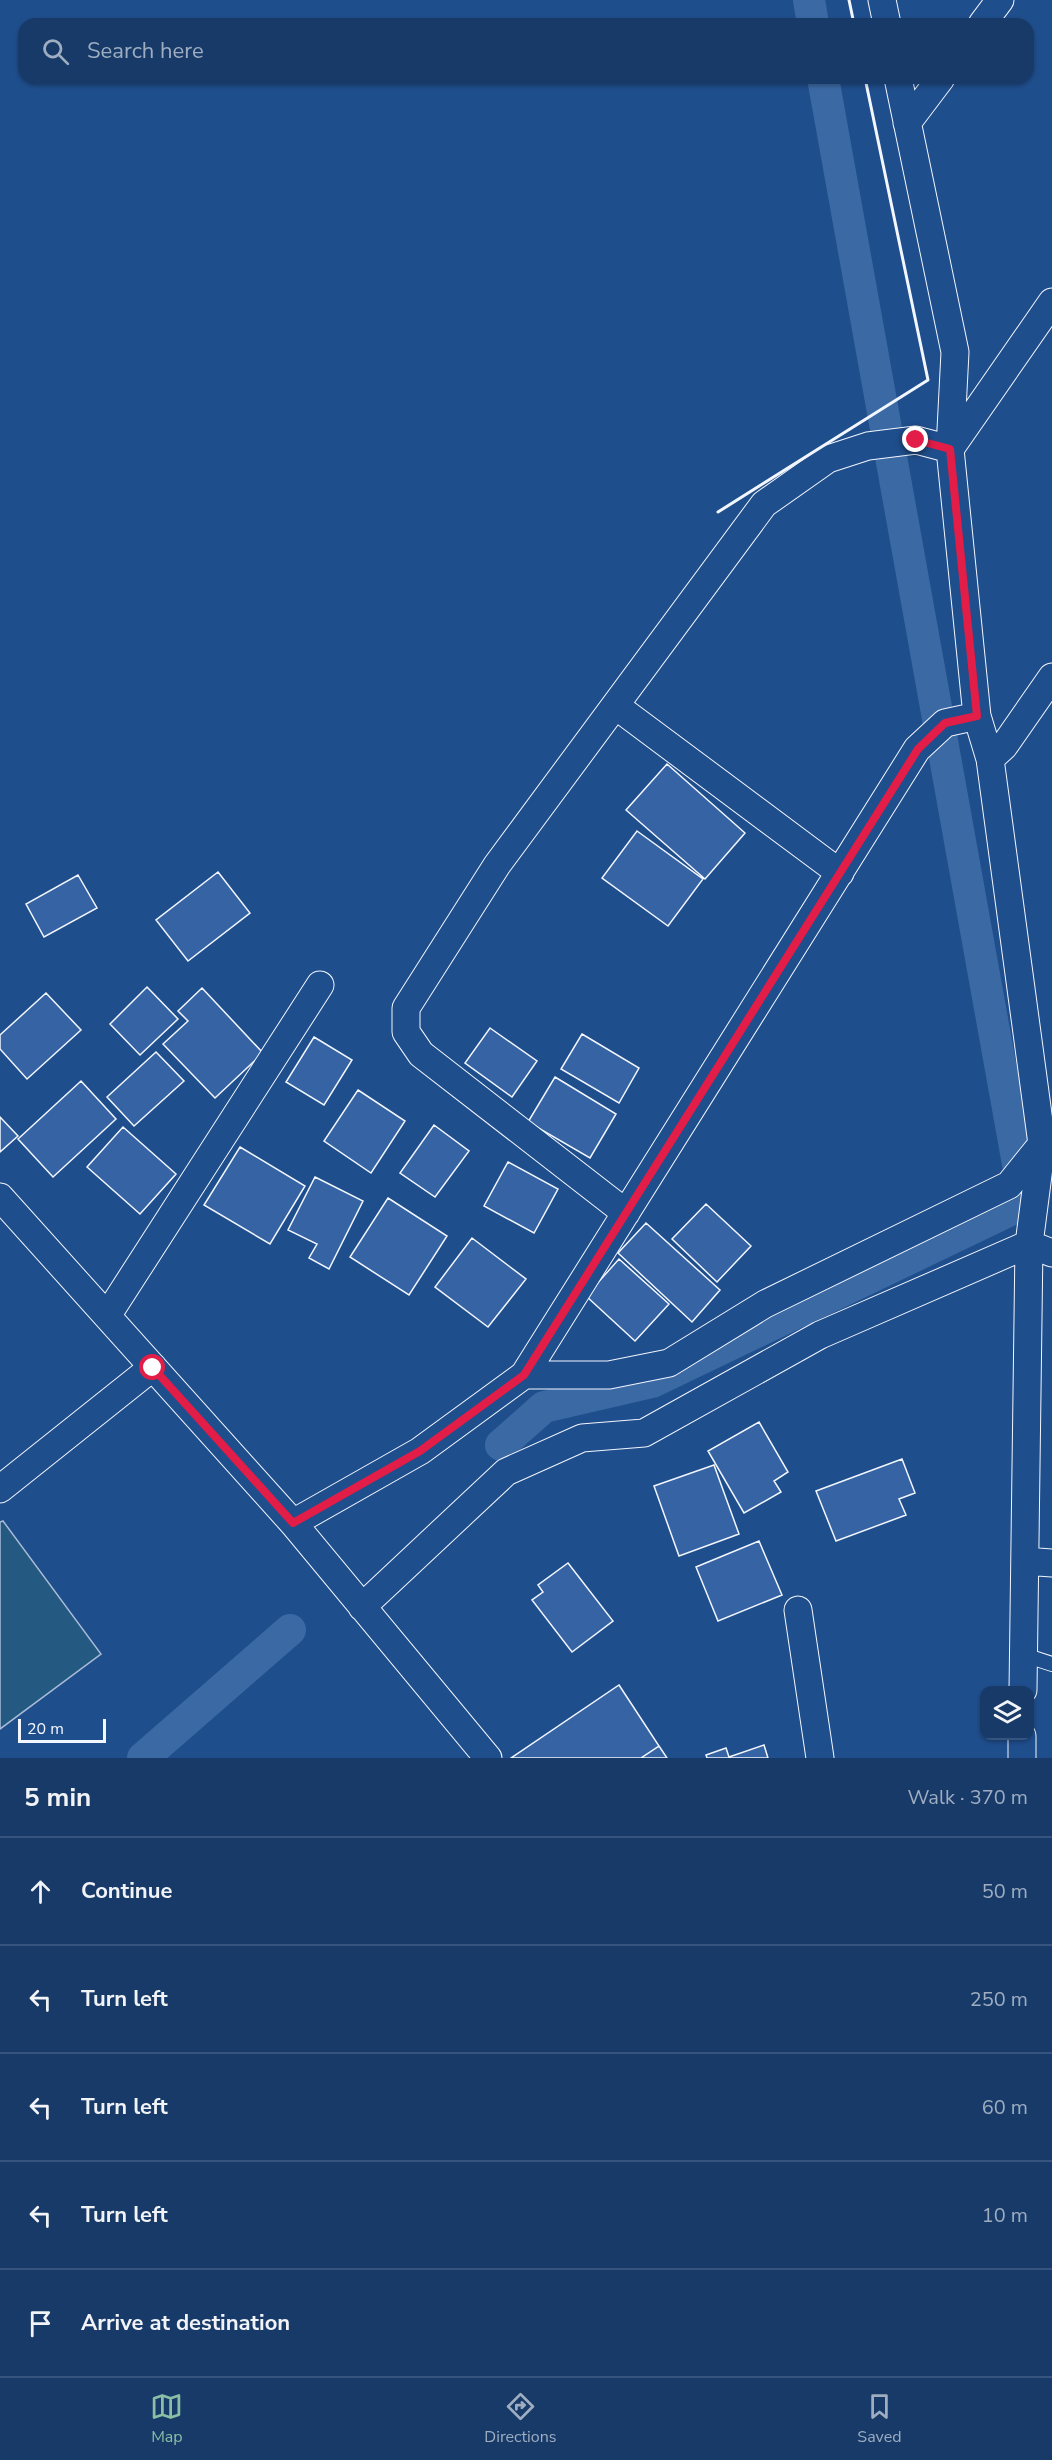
<!DOCTYPE html>
<meta charset="utf-8">
<style>
:root{--surface:#173a69;--page:#244571;--text:#f1f3f6;--muted:#9eadc0;--line:#36547d;--accent:#8abfa5}
body{margin:0;font-family:"Nunito Sans",sans-serif;background:var(--page);color:var(--text)}
.controls{position:absolute;right:18px;bottom:18px;display:grid;overflow:hidden;border-radius:12px;box-shadow:0 2px 4px #0004}
.controls button{width:54px;height:54px;display:grid;place-items:center;padding:0;border:0;border-bottom:2px solid var(--line);background:var(--surface);color:var(--text);font:30px sans-serif}
.scale{position:absolute;left:18px;bottom:15px;width:88px;box-sizing:border-box;padding-left:6px;border:3px solid #f2f6ff;border-top:0;font-size:16px;line-height:21px;white-space:nowrap;color:#f2f6ff;-webkit-text-stroke:4px #1f4e8c;paint-order:stroke}
.stop{position:absolute;width:18px;height:18px;margin:-14px;border:4px solid #e11d48;border-radius:50%;background:#fff}
.stop.end{background:#e11d48;border-color:#fff;box-shadow:0 2px 6px #0008}
.list{margin:0;padding:0;list-style:none}
h2{display:flex;justify-content:space-between;align-items:center;height:78px;margin:0;padding:0 24px;font-size:26px}
h2 small{font-size:20px;font-weight:400;color:var(--muted)}
.list li{display:grid;grid-template-columns:39px 1fr auto;gap:18px;align-items:center;box-sizing:border-box;height:108px;padding:0 24px;border-top:2px solid var(--line)}
.list b{display:block;font-size:22px;white-space:nowrap}
.list em{font-size:20px;font-style:normal;color:var(--muted)}
.icon{flex:none;width:33px;height:33px;fill:none;stroke:currentColor;stroke-width:2;stroke-linecap:round;stroke-linejoin:round}
.map{position:relative;flex:none;width:1052px;height:1758px;overflow:hidden}
.search{position:absolute;background:var(--surface);box-shadow:0 2px 4px #0004;left:18px;right:18px;top:18px;height:66px;display:flex;align-items:center;gap:15px;box-sizing:border-box;padding:0 21px;border-radius:18px;color:var(--muted);font-size:22px}
.sheet{height:618px;background:var(--surface)}
nav{display:flex;justify-content:space-around;align-items:center;box-sizing:border-box;height:84px;border-top:2px solid var(--line);background:var(--surface);font-size:16px;color:var(--muted)}
nav a{display:grid;justify-items:center;gap:3px}
nav .on{color:var(--accent)}
.map>svg:first-child{display:block}
</style>
<div class="map">
<svg width="1052" height="1758" viewBox="0 0 1052 1758">
<rect width="100%" height="100%" fill="#1f4e8c"/>
<path fill="#245a82" stroke="#a8bbd7" stroke-width="1.5" d="M3,1521L101,1654L0,1729V1522Z"/>
<g fill="none" stroke-linecap="round" stroke-linejoin="round">
<path stroke="#3b69a3" stroke-width="32" d="M809,0L813,24
M501,1445L544,1407L652,1382L1025,1203L823,78
M143,1758L290,1630"/>
</g>
<path fill="#3563a3" stroke="#f2f6ff" stroke-width="1.5" d="M667,764L745,833L705,879L626,810Z
M637,831L703,879L668,926L602,878Z
M218,872L250,913L188,961L156,920Z
M78,875L97,908L44,937L26,904Z
M147,987L178,1019L140,1055L110,1024Z
M202,988L263,1053L215,1098L163,1044L188,1021L178,1011Z
M46,993L81,1030L27,1079L0,1049V1035Z
M490,1028L537,1061L512,1097L465,1063Z
M582,1034L639,1068L619,1103L561,1069Z
M314,1037L352,1060L324,1105L286,1082Z
M156,1052L184,1081L134,1126L107,1097Z
M555,1077L616,1114L590,1158L528,1122Z
M81,1081L116,1119L53,1177L18,1139Z
M358,1090L405,1121L371,1173L324,1141Z
M0,1117L18,1136L0,1152Z
M434,1125L469,1151L435,1197L400,1173Z
M123,1127L176,1174L140,1214L87,1167Z
M240,1147L305,1186L270,1244L204,1205Z
M508,1162L558,1189L534,1233L484,1206Z
M315,1177L363,1201L329,1269L309,1258L317,1244L288,1230Z
M388,1198L447,1236L409,1295L350,1257Z
M706,1204L751,1246L717,1282L672,1239Z
M646,1223L720,1290L692,1322L618,1253Z
M472,1238L526,1279L488,1327L435,1287Z
M619,1259L669,1304L635,1341L586,1296Z
M759,1422L788,1472L774,1481L781,1492L744,1513L708,1451Z
M902,1459L915,1493L899,1499L906,1515L836,1541L816,1491Z
M714,1465L739,1534L679,1556L654,1486Z
M759,1541L782,1595L718,1621L696,1567Z
M568,1563L613,1621L572,1652L532,1600L543,1592L538,1585Z
M619,1685L659,1746L641,1758H511Z
M764,1745L768,1758H707L706,1755L726,1748L729,1757Z
M659,1746L667,1758H641Z"/>
<g fill="none" stroke-linecap="round" stroke-linejoin="round">
<g stroke="#f2f6ff" stroke-width="16">
<path id="service" d="M1024,1655L1052,1664"/>
</g>
<g stroke="#f2f6ff" stroke-width="29">
<path id="minor" d="M882,0L887,24
M982,24L1000,0
M907,123L941,78
M616,706L840,873
M990,759L1004,746L1052,677
M0,1197L293,1523L488,1758
M626,1213L421,1054L406,1032V1008L497,865L764,504L828,459L868,446L916,440L950,449L1052,302
M107,1316L320,985
M524,1375H609L669,1363L765,1304L1009,1185L1042,1144L990,759L977,716
M0,1489L153,1367
M293,1523L420,1451L524,1375L917,749L945,723L977,716L950,449L955,352L898,78
M1025,1561L1052,1563
M362,1607L506,1472L582,1438L644,1433L820,1335L1029,1244L1052,1253
M798,1610L820,1758
M1023,1690L1029,1244L1042,1144
M1022,1758V1736"/>
</g>
<use href="#service" stroke="#1f4e8c" stroke-width="14"/>
<use href="#minor" stroke="#1f4e8c" stroke-width="27"/>
<path stroke="#f2f6ff" stroke-width="3" d="M849,0L854,24
M718,512L928,380L865,78"/>
</g>
<g fill="none" stroke-linecap="round" stroke-linejoin="round">
<path stroke="#e11d48" stroke-width="8" d="M153,1368L293,1523L420,1451L524,1375L918,749L945,723L977,716L950,449L916,440"/>
</g>
</svg>
<div class="controls">
<button><svg class="icon" aria-label="layers" viewBox="0 0 24 24"><path d="M12 4l9 5-9 5-9-5zM3 14l9 5 9-5"/></svg></button>
</div>
<div class="scale">20 m</div>
<div class="stop" style="left:153px;top:1368px"></div>
<div class="stop end" style="left:916px;top:440px"></div>
<div class="search"><svg class="icon" aria-label="search" viewBox="0 0 24 24"><circle cx="10" cy="10" r="6"/><path d="M15 15l6 6"/></svg>Search here</div>
</div>
<section class="sheet">
<h2>5 min<small>Walk · 370 m</small></h2>
<ul class="list">
<li><svg class="icon" aria-label="ahead" viewBox="0 0 24 24"><path d="M12 20V5M6 11l6-6 6 6"/></svg><div><b>Continue</b></div><em>50 m</em></li>
<li><svg class="icon" aria-label="left" viewBox="0 0 24 24"><path d="M17 20v-9H6M10 6l-5 5 5 5"/></svg><div><b>Turn left</b></div><em>250 m</em></li>
<li><svg class="icon" aria-label="left" viewBox="0 0 24 24"><path d="M17 20v-9H6M10 6l-5 5 5 5"/></svg><div><b>Turn left</b></div><em>60 m</em></li>
<li><svg class="icon" aria-label="left" viewBox="0 0 24 24"><path d="M17 20v-9H6M10 6l-5 5 5 5"/></svg><div><b>Turn left</b></div><em>10 m</em></li>
<li><svg class="icon" aria-label="arrive" viewBox="0 0 24 24"><path d="M6 21V4h12l-3 4 3 4H6"/></svg><div><b>Arrive at destination</b></div></li>
</ul>
</section>
<nav>
<a class="on"><svg class="icon" aria-label="map" viewBox="0 0 24 24"><path d="M3 6l6-2 6 2 6-2v14l-6 2-6-2-6 2zM9 4v14M15 6v14"/></svg>Map</a>
<a><svg class="icon" aria-label="directions" viewBox="0 0 24 24"><path d="M12 3l9 9-9 9-9-9zM9 14v-3h6M13 9l2 2-2 2"/></svg>Directions</a>
<a><svg class="icon" aria-label="saved" viewBox="0 0 24 24"><path d="M7 4h10v16l-5-4-5 4z"/></svg>Saved</a>
</nav>
